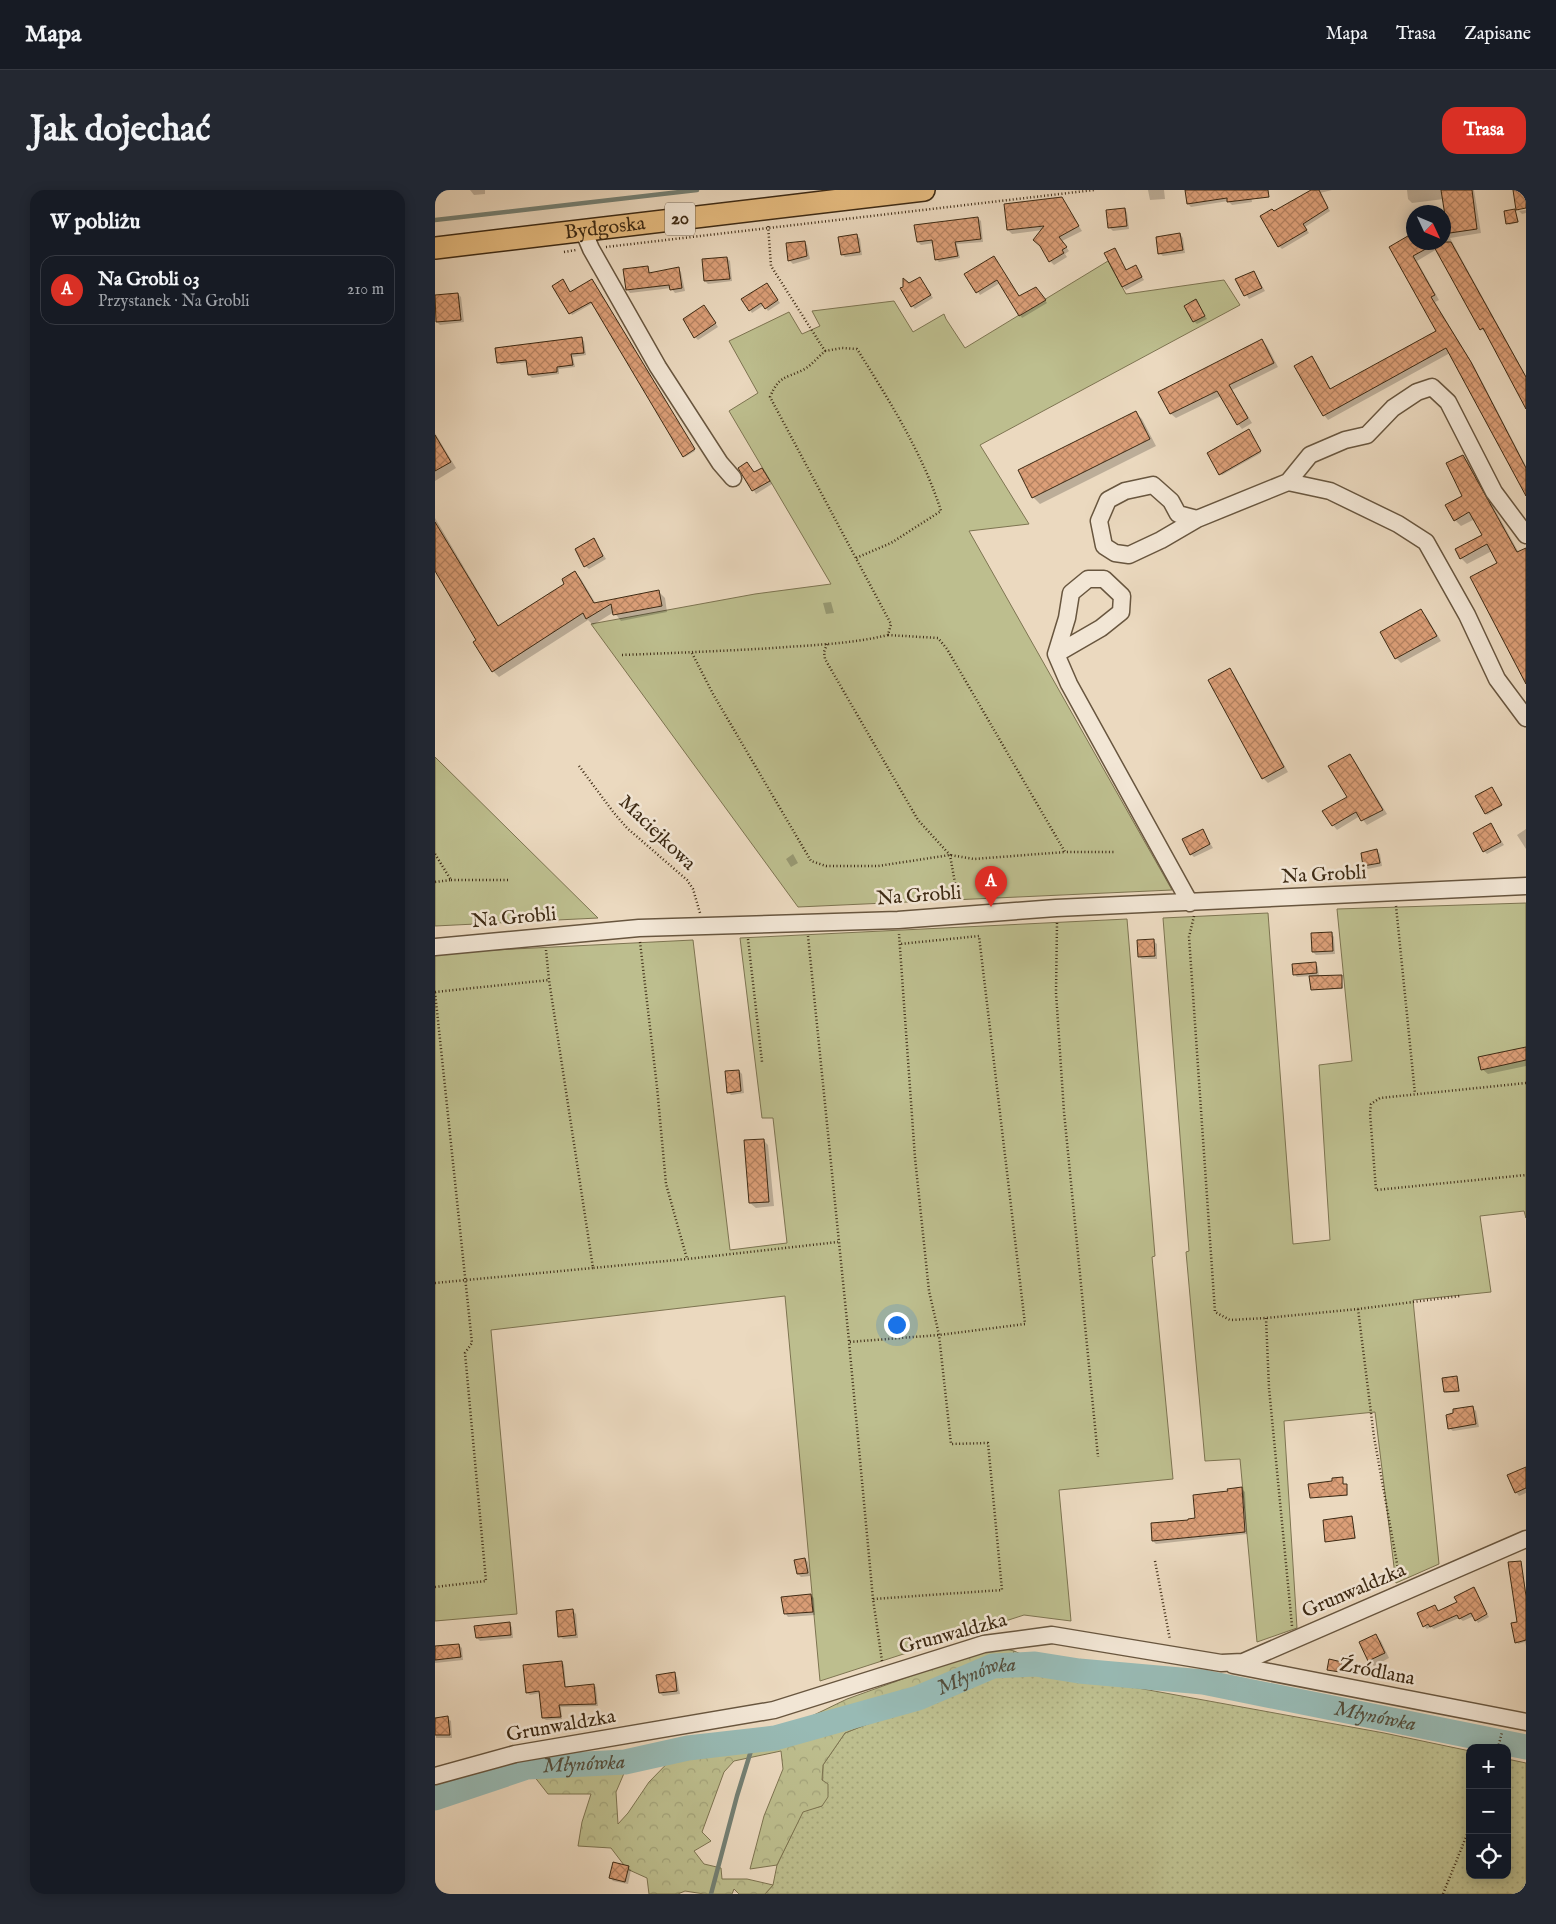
<!DOCTYPE html>
<html lang="pl">
<meta charset="utf-8">
<style>
:root{--surface:#171b24;--page:#242831;--text:#f1f3f6;--muted:#9ea1a6;--line:#363941;--accent:#d93025}
body{margin:0;font-family:"IM FELL English",serif;background:var(--page);color:var(--text)}
.controls{position:absolute;right:15px;bottom:15px;display:grid;overflow:hidden;border-radius:10px;box-shadow:0 2px 12px #0003}
.controls button{width:45px;height:45px;display:grid;place-items:center;padding:0;border:0;border-bottom:1px solid var(--line);background:var(--surface);color:var(--text);font:25px sans-serif}
.compass{position:absolute;left:971px;top:15px;width:45px;height:45px;border-radius:50%;background:var(--surface);box-shadow:0 2px 12px #0003;rotate:134deg}
.you{position:absolute;left:461px;top:1134px;width:18px;height:18px;margin:-12px;border:4px solid #fff;border-radius:50%;background:#1a73e8;box-shadow:0 0 0 8px #1a73e833}
.badge{display:grid;place-items:center;width:32px;height:32px;border-radius:50%;background:var(--accent);color:#fff;font-size:16px;font-weight:700}
.pin{position:absolute;translate:-50% -41px;filter:drop-shadow(0 1px 2px #0008)}
.pin::after{content:'';position:absolute;top:26px;width:18px;height:15px;background:inherit;clip-path:polygon(0 0,100% 0,50% 100%)}
.list{margin:0;padding:0;list-style:none}
h2{display:flex;justify-content:space-between;align-items:center;height:65px;margin:0;padding:0 20px;font-size:21px}
h2 small{font-size:16px;font-weight:400;color:var(--muted)}
.list li{display:grid;grid-template-columns:32px 1fr auto;gap:15px;align-items:center;box-sizing:border-box;height:70px;margin:0 10px 10px;padding:0 10px;border:1px solid var(--line);border-radius:15px}
.list b{display:block;font-size:19px;white-space:nowrap}
.list p{margin:0;font-size:16px;white-space:nowrap;color:var(--muted)}
.list em{font-size:16px;font-style:normal;color:var(--muted)}
.icon{flex:none;width:28px;height:28px;fill:none;stroke:currentColor;stroke-width:2;stroke-linecap:round;stroke-linejoin:round}
.map{position:relative;flex:none;width:1091px;height:1704px;overflow:hidden;border-radius:15px}
header{display:flex;align-items:center;gap:30px;box-sizing:border-box;height:70px;padding:0 25px;background:var(--surface);border-bottom:1px solid var(--line)}
header strong{font-size:24px}
nav{display:flex;gap:28px;margin-inline-start:auto;font-size:18px}
.intro{display:flex;align-items:center;justify-content:space-between;box-sizing:border-box;height:120px;padding:0 30px}
h1{margin:0;font-size:35px}
.button{padding:12px 22px;border-radius:15px;background:var(--accent);color:#fff;font-size:18px;font-weight:700}
main{display:flex;gap:30px;padding:0 30px}
aside{flex:1;background:var(--surface);border-radius:15px;box-shadow:0 2px 12px #0003}
.map>svg:first-child{display:block}
</style>
<header>
<strong>Mapa</strong>
<nav><a>Mapa</a><a>Trasa</a><a>Zapisane</a></nav>
</header>
<div class="intro"><h1>Jak dojechać</h1><a class="button">Trasa</a></div>
<main>
<aside>
<h2>W pobliżu<small></small></h2>
<ul class="list">
<li><span class="badge">A</span><div><b>Na Grobli 03</b><p>Przystanek · Na Grobli</p></div><em>210 m</em></li>
</ul>
</aside>
<div class="map">
<svg width="1091" height="1704" viewBox="0 0 1091 1704">
<defs>
<pattern id="grass-dots" width="8" height="8" patternUnits="userSpaceOnUse" patternTransform="scale(1.25)"><rect width="8" height="8" fill="#bdbe8e"/><path d="M2 2h.1M6 6h.1" fill="none" stroke="#a3a37a" stroke-width="1.8" stroke-linecap="round"/></pattern>
<pattern id="forest-crowns" width="20" height="18" patternUnits="userSpaceOnUse" patternTransform="scale(1.25)"><rect width="20" height="18" fill="#bdbe8e"/><path d="M2 6a3 3 0 1 1 6 0M12 15a3 3 0 1 1 6 0" fill="none" stroke="#a3a37a"/></pattern>
<pattern id="building-cross-hatch" width="8" height="8" patternUnits="userSpaceOnUse" patternTransform="scale(1.25)"><rect width="8" height="8" fill="#dc9f78"/><path d="M0 0l8 8M0 8l8-8" fill="none" stroke="#b48261"/></pattern>
</defs>
<rect width="100%" height="100%" fill="#ebd9bf"/>
<filter id="stains"><feTurbulence type="fractalNoise" baseFrequency=".004" numOctaves="4"/><feColorMatrix values="0 0 0 0 .2 0 0 0 0 .09 0 0 0 0 .02 0 0 0 .5 -.17"/></filter>
<radialGradient id="worn" r=".72"><stop offset=".6" stop-color="#630" stop-opacity="0"/><stop offset="1" stop-color="#630" stop-opacity=".3"/></radialGradient>
<path fill="url(#grass-dots)" stroke="#7d7451" d="M579,1461L637,1486L949,1543L1035,1561V1685H1072V1569L1091,1573V1704H330L338,1695L342,1675L368,1621L387,1616L388,1575L410,1543L573,1478Z"/>
<path fill="url(#forest-crowns)" stroke="#7d7451" d="M563,1457L579,1461L573,1478L410,1543L388,1575L387,1590L393,1594V1607L387,1616L368,1622L342,1675L315,1679L329,1626L348,1579L346,1561L299,1571L289,1582L267,1642L276,1651L259,1661L269,1674L286,1678L287,1689H312L338,1695L330,1704H304L299,1699L297,1704H269L250,1701L243,1704H214L212,1688L192,1679L176,1658L143,1656L147,1632L156,1604H113L95,1581L158,1571L199,1560L181,1602L183,1634L193,1623L214,1592L256,1549L352,1538L412,1509L523,1469Z"/>
<path fill="#bdbe8e" stroke="#7d7451" d="M673,71L691,104L789,90L805,115L545,255L594,334L534,341L737,700L363,717L156,434L320,404L396,394L294,221L323,203L294,151L354,122L367,144L385,136L377,121L459,111L478,142L509,124L511,129L530,158Z
M0,567L163,728L0,736Z
M1091,713V1028L1089,1021L1045,1026L1056,1102L978,1110L1004,1374L961,1393L940,1222L849,1231L862,1438L822,1452L805,1269L770,1271L751,1062L754,1061L728,728L833,723L858,1054L895,1050L884,875L917,871L902,719Z
M692,729L720,1066L717,1067L738,1289L624,1300L636,1431L589,1425L385,1491L350,1106L56,1140L82,1424L0,1431V763L258,750L295,1060L352,1053L338,928H327L305,748Z"/>
<path fill="#0003" d="M35,0H50V4L39,5Z
M713,0H729L730,9L715,10Z
M751,0H815L817,12L797,15L793,11L756,17L753,14Z
M875,0H897L885,3L895,21L870,37L874,43L847,59L844,56L839,22L876,1Z
M972,0H1039L1046,43L1015,48L1091,186V216L1052,143L1046,139L1002,59L982,71L1004,110L1000,112L1040,178L1091,276V303L1015,163L893,230L889,225L876,168L881,172L896,200L1003,141L955,57L978,44V52H1008V34L1013,33L1009,9L977,13L973,9Z
M1079,0H1091V17L1084,18V21L1091,20V23L1087,24L1083,20Z
M627,9L647,41L627,51L634,61L630,64L632,67L619,75L615,71L608,40L577,44L573,40Z
M689,19L692,22L694,39L678,41L675,38L672,21Z
M1080,20L1084,32L1074,35L1073,33Z
M543,28L546,31L548,52L522,54L525,68L504,72L501,69L499,53L486,55L483,52Z
M745,44L748,48L750,63L728,66L724,63Z
M422,45L425,49L427,65L410,67L407,64Z
M369,52L372,55L375,69L358,74L355,71L352,55Z
M682,63L692,81L701,77L709,90L691,100L688,97L671,64Z
M292,68L295,71L297,91L273,94L270,91Z
M559,68L585,107L603,101L612,113L587,128L565,93L545,105L531,85Z
M212,78L216,84L243,78L246,82L250,101L240,103L236,98L195,103L192,99Z
M819,82L830,101L814,109L802,90Z
M485,88L498,108L480,119L477,116L474,94Z
M158,92L260,261L250,267L158,113L137,125L119,96L136,103Z
M332,94L345,113L333,121L329,115L317,123L315,120Z
M23,104L26,107L29,132L5,135L2,132L0,107Z
M761,111L772,129L762,134L759,131Z
M272,120L283,137L263,150L260,147Z
M146,149L149,151L151,165L138,167L140,177L124,179V184L97,188L94,185L93,172L66,175L63,172Z
M827,151L832,156L843,177L797,200L817,233L807,239L803,234L786,206L741,228L736,224L724,203Z
M700,222L707,229L721,256L605,314L598,307Z
M815,242L826,263L787,285L785,284Z
M0,243L21,278L0,291Z
M1028,266L1034,273L1084,363L1091,359V491L1064,373L1057,361L1032,374L1026,368L1049,345L1040,329L1026,336L1020,330L1029,307Z
M305,278L319,283L330,282L337,294L321,304Z
M0,328L64,437L131,394L140,382L146,389L161,414L224,402L230,408L232,422L186,431L179,422L158,435L153,430L64,487L58,481L43,451L0,379Z
M159,350L171,369L154,379L150,376Z
M396,412L399,423L391,424L388,413Z
M986,421L991,426L1006,451L966,473L961,468L947,442Z
M795,479L799,484L853,582L833,593L828,588Z
M915,565L919,570L952,624L932,635L925,626L902,640L898,635L913,607Z
M1058,599L1067,616L1052,625L1042,607Z
M1056,635L1069,655L1052,664L1049,661Z
M1091,639V659L1082,645Z
M767,640L778,658L759,667L756,664Z
M942,661L945,664L947,676L933,679L930,676Z
M358,664L363,673L356,677L351,669Z
M896,743L899,747L900,764L881,765L878,762Z
M718,751L722,754V769H707L704,766Z
M880,773L883,777L884,787L906,786L908,799L878,800L875,786L862,787L859,784Z
M1091,858V876L1053,884L1047,879Z
M304,881L307,884L309,903L296,905L293,902Z
M328,950L333,955L339,1016L321,1018L315,1013Z
M1021,1187L1025,1202L1011,1203L1010,1202Z
M1038,1218L1041,1221L1044,1237L1018,1241L1014,1238Z
M1091,1278V1303L1084,1306L1081,1302Z
M907,1289L909,1296L912,1297L913,1306L876,1307L898,1292Z
M807,1299L810,1302L812,1344L721,1354L718,1351L762,1329L794,1302Z
M917,1327L921,1349L891,1351Z
M370,1369L373,1372L375,1386L366,1387L363,1384Z
M1085,1372L1091,1401V1456L1090,1452L1083,1454L1082,1452Z
M1039,1398L1054,1427L1043,1433L1039,1426L1028,1431L1024,1428L999,1439L996,1437L992,1439L989,1436L999,1416L1004,1422L1023,1412Z
M376,1405L379,1408L380,1425L353,1427L350,1423Z
M138,1421L141,1424L143,1448L128,1449L125,1446Z
M74,1434L77,1437L78,1448L45,1451L42,1448L41,1437Z
M941,1446L946,1451L954,1468L939,1476L934,1471L925,1453Z
M24,1455L27,1458L28,1470L0,1473V1457Z
M127,1472L129,1475L131,1498L158,1495L161,1497L163,1516L126,1517L127,1529L111,1530L108,1528L105,1503L95,1505L92,1503Z
M239,1484L242,1487L245,1504L228,1506L225,1503Z
M12,1528L16,1531L17,1548H1L0,1529Z
M193,1677L196,1680L193,1694L178,1691L175,1687Z"/>
<g fill="none" stroke-linecap="round" stroke-linejoin="round">
<path stroke="#748074" stroke-width="4.5" d="M0,30L262,0
M276,1704L302,1606L319,1551"/>
<path stroke="#98bab4" stroke-width="25" id="s1" d="M0,1608L92,1577L190,1572L253,1558L340,1548L483,1508L558,1476L600,1474L644,1481L768,1492L1091,1557"/>
</g>
<path fill="url(#building-cross-hatch)" stroke="#3d2a14" d="M750,0H833L834,7L792,12V8L752,14Z
M876,0H884L893,18L868,34L872,40L843,57L825,26L837,19L839,21Z
M1006,0H1037L1042,39L1008,44V33L1011,32Z
M1078,0H1091V18L1081,20Z
M627,7L644,36L624,47L632,57L627,60L629,63L614,72L605,56L598,50L609,36L572,40L569,14Z
M690,18L692,36L673,38L671,20Z
M1080,19L1083,32L1071,34L1069,21Z
M543,27L546,49L520,52L523,66L500,70L497,50L482,52L479,35Z
M745,43L748,60L723,64L721,47Z
M978,43V52H1016L1091,187V219L1048,138L1045,140L998,55L978,66L1000,105L996,107L1036,172L1091,278V306L1011,158L888,226L859,176L877,166L895,199L1001,141L954,57Z
M422,44L425,62L406,65L403,47Z
M370,51L372,66L353,71L351,53Z
M680,58L691,80L701,75L707,87L687,97L669,63Z
M559,66L584,106L601,97L611,110L584,126L562,90L541,103L529,84Z
M292,67L295,89L269,91L267,69Z
M213,76L214,83L244,77L247,98L235,100L234,95L191,100L188,79Z
M819,81L827,98L809,106L800,89Z
M485,87L496,105L476,117L465,98L468,97V88L474,93Z
M128,89L135,102L157,89L260,259L248,267L156,112L134,124L117,96Z
M332,93L343,110L330,119L326,113L314,121L306,109Z
M23,103L26,130L1,132L0,105Z
M761,109L770,126L758,132L749,116Z
M269,115L281,133L259,148L248,129Z
M147,147L149,163L136,164L138,175L122,177V182L93,185L91,170L62,173L60,158Z
M827,149L839,173L794,195L813,228L802,235L782,201L735,224L723,202Z
M701,221L715,249L597,308L583,280Z
M814,239L826,261L784,285L772,263Z
M0,245L16,272L0,281Z
M1028,265L1082,362L1091,358V494L1035,387L1062,373L1052,354L1025,369L1020,359L1047,345L1034,322L1019,331L1010,315L1027,306L1011,273Z
M312,272L319,282L327,278L335,291L317,301L303,278Z
M0,332L63,436L129,394L127,389L140,381L159,413L224,400L227,416L178,425L176,414L151,429L148,423L57,482L38,452L41,450L0,381Z
M159,348L168,366L149,377L140,359Z
M986,419L1002,446L960,469L945,442Z
M795,478L849,577L827,589L773,490Z
M915,564L948,620L926,631L921,622L897,636L887,621L912,607L893,576Z
M1057,597L1067,615L1050,624L1040,606Z
M1056,633L1066,652L1048,662L1038,643Z
M768,639L775,654L755,665L747,649Z
M942,659L945,673L928,676L926,663Z
M897,742L898,761L877,762L876,743Z
M719,749L720,766L703,767L702,750Z
M881,772L882,783L858,785L857,774Z
M907,785V798L876,800L874,786Z
M1091,857V870L1046,880L1043,867Z
M304,880L306,901L292,903L290,881Z
M329,949L334,1012L314,1013L309,950Z
M1022,1186L1024,1201L1009,1202L1007,1188Z
M1038,1216L1041,1234L1013,1239L1011,1225L1018,1223V1219Z
M1091,1277V1298L1080,1303L1072,1285Z
M908,1287V1294H912V1305L875,1308L873,1294L897,1291V1288Z
M807,1297L810,1342L717,1351L716,1333L753,1330V1329L760,1328L758,1305L793,1301L792,1299Z
M917,1326L920,1348L890,1352L888,1330Z
M370,1368L373,1383L362,1384L359,1370Z
M1086,1371L1091,1406V1450L1080,1453L1076,1433L1082,1432L1073,1372Z
M1039,1397L1052,1424L1040,1431L1036,1423L1024,1429L1022,1425L995,1437L993,1434L988,1437L982,1423L1000,1415L1003,1421L1022,1412L1019,1407Z
M376,1404L378,1422L349,1424L346,1407Z
M138,1419L141,1445L123,1447L121,1421Z
M75,1432L76,1445L41,1448L39,1436Z
M941,1444L950,1463L933,1471L924,1452Z
M24,1454L26,1467L0,1470V1456Z
M894,1469L907,1472L905,1482L892,1480Z
M127,1471L130,1497L159,1494L161,1514L124,1515L126,1527L107,1528L104,1501L91,1503L88,1475Z
M240,1482L242,1501L224,1503L221,1485Z
M13,1526L15,1545H0V1528Z
M178,1672L194,1676L190,1692L174,1688Z"/>
<g fill="none" stroke-linecap="round" stroke-linejoin="round">
<g stroke="#68563f" stroke-width="19">
<path id="minor" d="M148,40L156,59L223,177L285,273L298,288
M853,292L875,265L910,250L932,245L958,218L982,202L997,197L1013,212L1059,302L1091,345
M762,329L743,324L736,311L718,295L690,301L673,310L664,331L669,356L680,363L694,365L726,350L762,329L853,292L895,301L963,334L991,352L1032,425L1062,489L1091,528
M621,464L666,438L686,422L687,406L669,389H653L636,403L632,428L621,464L634,494L755,713
M0,757L204,738L463,730L621,718L1091,696
M798,1475L1091,1532
M0,1586L80,1564L339,1520L549,1454L617,1445L786,1473L808,1472L1091,1349"/>
</g>
<g stroke="#3d2a14" stroke-width="24">
<g id="major">
<path id="s2" d="M0,58L489,0"/>
</g>
</g>
<path stroke="#3d2a14" stroke-width="2.5" stroke-dasharray="1 2.5" stroke-linecap="butt" d="M171,57L659,0
M129,62L141,60
M390,161L407,158L422,159C454,210 488,264 506,321L456,353L421,368
M453,445L503,448L512,459L630,662H679
M392,454L389,462L390,469L483,630L515,665L523,710
M257,463L278,504L376,671L391,676H443L515,665L539,669L630,662
M187,465C238,463 288,461 339,458C377,455 416,454 453,445L456,434L335,207C344,186 349,189 368,180C376,176 383,167 390,161L336,76L333,35
M144,576L179,623L192,638L252,690L258,699L265,723
M0,664L16,690L0,692
M16,690H73
M961,716L980,904
M759,726L754,747L780,1122L795,1130L831,1128L923,1119L1025,1106
M622,733L621,803L629,922L663,1267
M373,746L414,1151
M313,749L327,872
M205,752L222,897L231,994L252,1069L403,1052
M111,760L114,790L158,1078L252,1069
M0,802L114,790
M1091,893L945,908L936,914L935,923L941,1000L1091,985
M0,1093L158,1078
M923,1119L939,1247L965,1390
M831,1128L834,1198L857,1436
M720,1371L735,1450
M0,1397L51,1391L30,1163L37,1153L0,802
M438,1409L414,1152L504,1145L590,1134L544,746L465,754
M447,1471L438,1409L567,1400L553,1253L516,1254L504,1145L494,1101L480,968L464,744
M1063,1558L1067,1542
M1008,1704L1035,1637"/>
<use href="#minor" stroke="#f2e6d5" stroke-width="16"/>
<use href="#major" stroke="#e6bc80" stroke-width="21"/>
</g>
<g text-anchor="middle" dominant-baseline="central" stroke-width="5" stroke-linejoin="round" paint-order="stroke">
<rect fill="#f2e6d5" stroke="#73624e" stroke-width="1" x="230" y="12.5" width="30" height="33" rx="4"/>
<g font-size="19" font-weight="bold" fill="#3d2a14">
<text x="245" y="29">20</text>
</g>
<g font-size="20" fill="#3d2a14" stroke="#f2e6d5">
<text stroke="none"><textPath href="#s2" startOffset="171">Bydgoska</textPath></text>
<text transform="translate(222 643) rotate(44)">Maciejkowa</text>
<text transform="translate(889 685) rotate(-3)">Na Grobli</text>
<text transform="translate(484 706) rotate(-4)">Na Grobli</text>
<text transform="translate(79 728) rotate(-5)">Na Grobli</text>
<text transform="translate(919 1401) rotate(-23)">Grunwaldzka</text>
<text transform="translate(518 1444) rotate(-15)">Grunwaldzka</text>
<text transform="translate(942 1482) rotate(11)">Źródlana</text>
<text transform="translate(126 1536) rotate(-10)">Grunwaldzka</text>
</g>
<g font-size="21" font-style="italic" fill="#544e3c" stroke="#f2e6d5">
<text stroke="none"><textPath href="#s1" startOffset="559">Młynówka</textPath></text>
<text stroke="none"><textPath href="#s1" startOffset="964">Młynówka</textPath></text>
<text stroke="none"><textPath href="#s1" startOffset="154">Młynówka</textPath></text>
</g>
</g>
<rect width="100%" height="100%" filter="url(#stains)"/>
<rect width="100%" height="100%" fill="url(#worn)"/>
</svg>
<div class="controls">
<button>+</button>
<button>−</button>
<button><svg class="icon" aria-label="locate" viewBox="0 0 24 24"><circle cx="12" cy="12" r="6"/><path d="M12 2v4M12 18v4M2 12h4M18 12h4"/></svg></button>
</div>
<svg class="compass" viewBox="-18 -18 36 36"><path d="M0-13l5 13h-10z" fill="#e53935"/><path d="M0 13l5-13h-10z" fill="#9ea1a6"/></svg>
<div class="you"></div>
<div class="pin badge" style="left:556px;top:717px">A</div>
</div>
</main>
